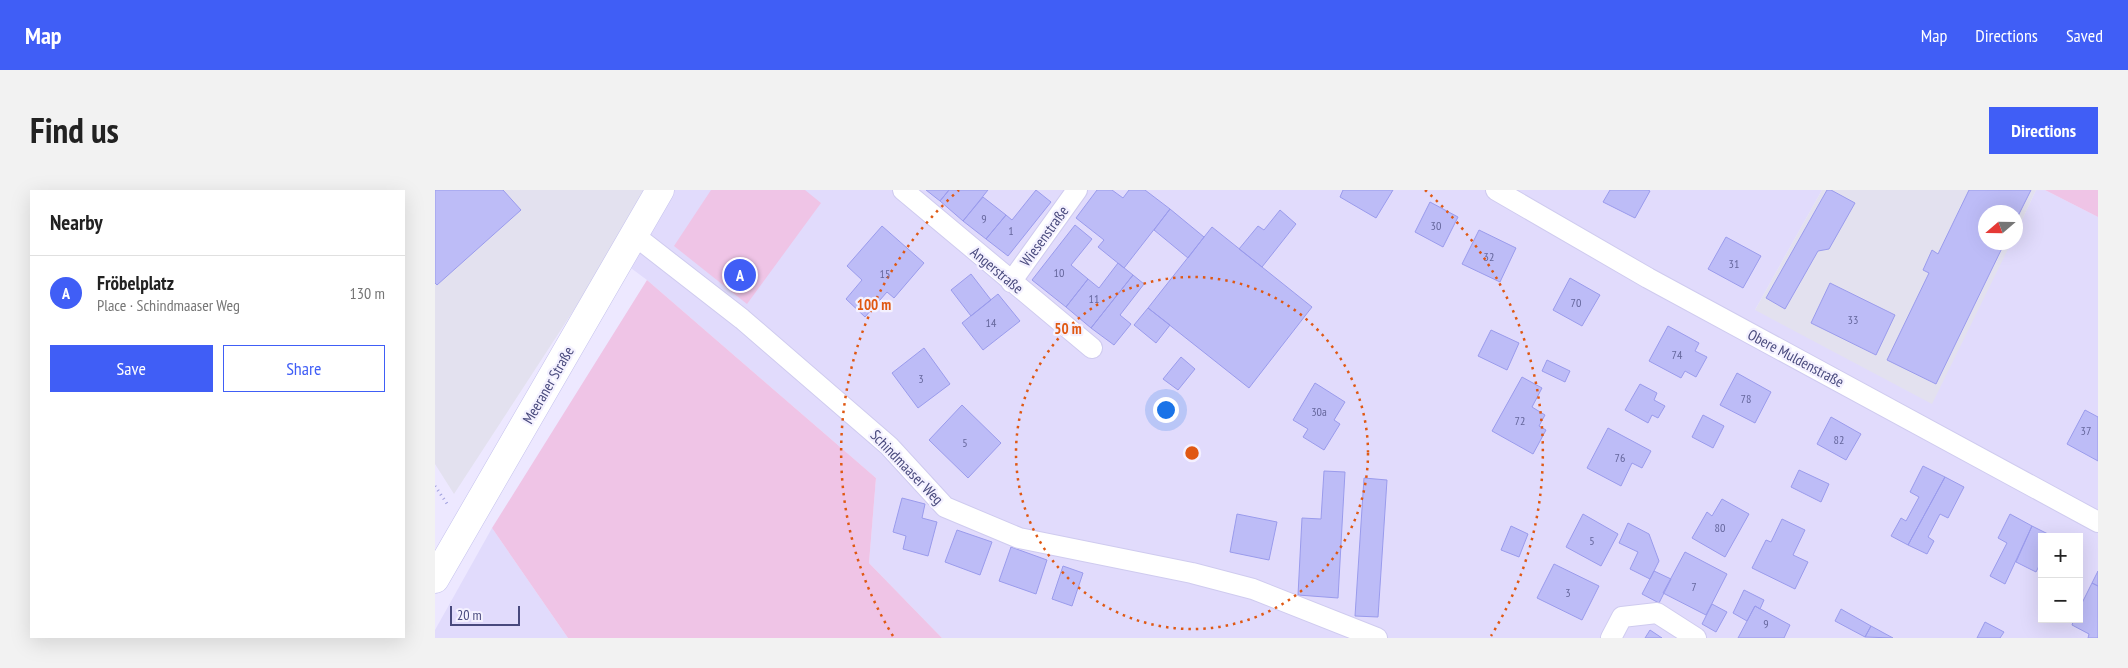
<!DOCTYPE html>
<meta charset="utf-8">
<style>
:root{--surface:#fff;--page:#f2f2f2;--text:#222;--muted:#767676;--line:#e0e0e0;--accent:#405ef6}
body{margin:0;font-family:"PT Sans Narrow",sans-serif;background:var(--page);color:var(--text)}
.controls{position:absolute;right:15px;bottom:15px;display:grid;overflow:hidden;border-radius:0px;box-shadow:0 5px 20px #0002}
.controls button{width:45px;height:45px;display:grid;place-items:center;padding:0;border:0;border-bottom:1px solid var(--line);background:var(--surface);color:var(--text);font:25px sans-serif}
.compass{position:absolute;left:1543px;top:15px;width:45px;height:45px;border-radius:50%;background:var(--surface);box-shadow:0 5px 20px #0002;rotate:250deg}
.scale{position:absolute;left:15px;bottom:12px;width:70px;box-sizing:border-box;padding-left:5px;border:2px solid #48497d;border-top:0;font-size:14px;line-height:18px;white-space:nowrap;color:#48497d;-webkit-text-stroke:4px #f4f1ff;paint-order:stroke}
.you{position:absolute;left:730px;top:219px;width:18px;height:18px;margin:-12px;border:4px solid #fff;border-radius:50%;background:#1a73e8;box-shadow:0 0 0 8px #1a73e833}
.badge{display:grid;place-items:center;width:32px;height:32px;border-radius:50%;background:var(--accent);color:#fff;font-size:16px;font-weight:700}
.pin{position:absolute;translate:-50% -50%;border:2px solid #fff;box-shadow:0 1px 5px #0006}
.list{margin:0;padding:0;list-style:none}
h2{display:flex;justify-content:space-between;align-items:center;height:65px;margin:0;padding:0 20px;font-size:21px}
h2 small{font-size:16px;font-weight:400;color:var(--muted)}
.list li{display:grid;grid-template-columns:32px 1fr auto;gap:15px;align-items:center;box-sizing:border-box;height:75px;padding:0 20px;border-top:1px solid var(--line)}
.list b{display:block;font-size:19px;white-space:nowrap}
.list p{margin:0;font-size:16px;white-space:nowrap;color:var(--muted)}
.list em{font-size:16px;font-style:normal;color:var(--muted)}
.actions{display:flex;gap:10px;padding:15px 20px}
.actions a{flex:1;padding:11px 0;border:1px solid var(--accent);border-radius:0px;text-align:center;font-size:18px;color:var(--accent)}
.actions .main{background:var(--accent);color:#fff}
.map{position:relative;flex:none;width:1663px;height:448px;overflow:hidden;border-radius:0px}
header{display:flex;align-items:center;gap:30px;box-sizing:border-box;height:70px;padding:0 25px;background:var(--accent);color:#fff}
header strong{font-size:24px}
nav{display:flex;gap:28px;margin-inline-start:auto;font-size:18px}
.intro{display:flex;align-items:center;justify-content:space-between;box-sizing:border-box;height:120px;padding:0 30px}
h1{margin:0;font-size:35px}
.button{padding:12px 22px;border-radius:0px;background:var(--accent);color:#fff;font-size:18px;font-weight:700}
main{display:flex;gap:30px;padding:0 30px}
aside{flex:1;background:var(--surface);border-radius:0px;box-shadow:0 5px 20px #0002}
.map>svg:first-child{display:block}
</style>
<header>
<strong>Map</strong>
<nav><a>Map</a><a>Directions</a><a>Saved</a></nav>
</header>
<div class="intro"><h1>Find us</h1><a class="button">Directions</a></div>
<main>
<aside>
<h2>Nearby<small></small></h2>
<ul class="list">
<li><span class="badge">A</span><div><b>Fröbelplatz</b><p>Place · Schindmaaser Weg</p></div><em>130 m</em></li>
</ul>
<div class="actions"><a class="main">Save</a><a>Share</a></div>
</aside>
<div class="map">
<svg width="1663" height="448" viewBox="0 0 1663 448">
<rect width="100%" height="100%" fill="#ede8ff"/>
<path fill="#e1dbfc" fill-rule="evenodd" d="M225,0H1387L1320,120L1580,52L1581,43L1601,0H1610L1663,27V448H507L434,373L441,288L212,90L185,70ZM1607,347H1644V429H1607Z
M57,338L133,448H0V440Z"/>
<path fill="#e3e1ef" d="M0,0H217L19,304L0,274Z
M1387,0H1601L1581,43L1580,22H1550V52L1576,53L1497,214L1320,120Z"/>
<path fill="#efc4e6" d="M276,0H370L386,13L312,114L239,56Z
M1610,0H1663V27Z
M212,90L441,288L434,373L507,448H133L57,338Z"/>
<path fill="#bdbcf7" stroke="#9a9bec" d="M0,0H68L86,20L2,95L0,93Z
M491,0H514L505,11Z
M514,0H553L528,31L505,11Z
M601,0L616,12L573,66L551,49L571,25L577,30Z
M662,0H677L688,8L694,0H710L735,19L689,78L663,57L669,50L641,28Z
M908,0H958L941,28L905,7Z
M1175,0H1213L1215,1L1200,28L1168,12Z
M1392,0H1396L1420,13L1394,59L1383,61L1350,119L1331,108Z
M1534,0H1596L1580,32V22H1550V52H1570L1501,194L1452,170L1494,83L1488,80L1497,60L1503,64Z
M548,7L571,25L551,49L528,31Z
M995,12L1023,27L1008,57L980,42Z
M735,19L769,47L753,68L719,40Z
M845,20L861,34L827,77L804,59L823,36L829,40Z
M640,35L657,49L636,75L653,89L631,117L597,90Z
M447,36L489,73L459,108L452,102L430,127L411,109L427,90L412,76Z
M777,37L877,117L814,198L713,118Z
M1044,40L1081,58L1065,92L1027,74Z
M1291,47L1326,66L1308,98L1273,79Z
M683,73L698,85L656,138L631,117L653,89L664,98Z
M536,84L556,110L536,126L516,100Z
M698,85L709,94L685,125L696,134L679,155L656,138Z
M1135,88L1165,105L1147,136L1118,120Z
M1395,93L1460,125L1441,165L1376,133Z
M563,104L585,131L548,160L527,133Z
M713,118L735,135L721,153L699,135Z
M1233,136L1264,153L1260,161L1272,167L1261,187L1250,181L1246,188L1214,171Z
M1056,140L1084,153L1072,180L1043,166Z
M489,158L515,194L483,218L457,183Z
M746,167L760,179L743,200L728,189Z
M1112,170L1135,181L1130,192L1107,181Z
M1302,183L1336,202L1320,233L1285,215Z
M1087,187L1107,198L1097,217L1110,225L1104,236L1111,240L1098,264L1057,241Z
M880,193L910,212L899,230L905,234L889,260L868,247L873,239L858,230Z
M1205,194L1222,203L1219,210L1230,216L1223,228L1217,225L1213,233L1190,220Z
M527,215L566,253L533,288L494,250Z
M1650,220L1663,227V271L1632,254Z
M1268,225L1289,236L1278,258L1257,247Z
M1396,227L1426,244L1411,270L1382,254Z
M1173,238L1216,261L1207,278L1197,273L1186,296L1152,278Z
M1488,276L1510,287L1473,355L1456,346L1466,328L1471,331L1484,307L1475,302Z
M1364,280L1394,294L1386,312L1356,297Z
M889,281L910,282L903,408L863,405L867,328L886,329Z
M1510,287L1529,297L1513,328L1505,324L1493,347L1499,351L1492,364L1473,355Z
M929,288L952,290L943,427L920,426Z
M467,308L490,314L487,328L502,332L493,366L468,359L471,346L458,342Z
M1287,309L1314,324L1290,367L1257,348L1272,322L1277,326Z
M802,324L842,332L834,370L795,362Z
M1148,324L1183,344L1166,376L1131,357Z
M1575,324L1597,336L1570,394L1555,386L1572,353L1563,348Z
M1347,329L1370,340L1358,365L1373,372L1360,399L1317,378L1331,350L1336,352Z
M1193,333L1214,344L1224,371L1215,389L1195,379L1203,362L1184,353Z
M1076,336L1093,344L1084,367L1066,360Z
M1597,336L1619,347H1607V370L1601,382L1581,372Z
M522,340L557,352L545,385L510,372Z
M576,357L612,370L601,404L564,391Z
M1250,362L1292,384L1271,425L1228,403Z
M1119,374L1164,396L1147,430L1102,408Z
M628,376L648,383L637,416L617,409Z
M1219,381L1236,389L1224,413L1207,404Z
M1663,381V396L1657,393Z
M1657,393L1663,396V448H1653L1654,444L1637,435L1639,429H1644V419Z
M1309,400L1329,410L1325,419L1320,416L1312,431L1298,423Z
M1277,414L1292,422L1281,442L1267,434Z
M1320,416L1355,435L1349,448H1303Z
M1406,419L1436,436L1430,447L1400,431Z
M1550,432L1569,442L1565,448H1542Z
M1436,436L1458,448L1430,447Z
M1215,440L1227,448H1210Z"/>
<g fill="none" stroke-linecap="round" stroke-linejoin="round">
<g stroke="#cfcbef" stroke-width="22">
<path id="street" d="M468,0L657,158
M1061,0L1213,88L1663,332
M199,45L307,129L454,256L510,317L584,348L757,383L818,399L942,448
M576,92L642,0
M1176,448L1187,427L1222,423L1261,448"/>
</g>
<g stroke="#c4c1ed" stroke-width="29">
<path id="secondary" d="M0,389L225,0"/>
</g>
<path stroke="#9e9edd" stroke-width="3" stroke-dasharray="1 4" stroke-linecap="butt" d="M0,296L13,315"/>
<use href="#street" stroke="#fff" stroke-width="20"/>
<use href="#secondary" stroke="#fff" stroke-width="28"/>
</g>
<g fill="none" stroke="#e05812" stroke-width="2.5" stroke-dasharray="2.5 5">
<circle cx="757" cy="263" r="176"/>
<path d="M458 446A351 351 0 0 1 524 0M990 0A351 351 0 0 1 1056 446"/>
</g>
<g text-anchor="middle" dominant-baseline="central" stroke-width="4.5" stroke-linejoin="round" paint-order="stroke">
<g font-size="12" fill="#65669c">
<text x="549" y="28">9</text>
<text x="1001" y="35">30</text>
<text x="576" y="40">1</text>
<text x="1054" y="66">32</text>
<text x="1299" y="73">31</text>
<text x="624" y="82">10</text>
<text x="450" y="83">15</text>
<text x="659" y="108">11</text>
<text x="1141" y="112">70</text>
<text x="1418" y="129">33</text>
<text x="556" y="132">14</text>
<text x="1242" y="164">74</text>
<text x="486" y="188">3</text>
<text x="1311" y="208">78</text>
<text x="884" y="221">30a</text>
<text x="1085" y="230">72</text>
<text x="1651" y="240">37</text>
<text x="1404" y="249">82</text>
<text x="530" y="252">5</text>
<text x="1185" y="267">76</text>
<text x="1285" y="337">80</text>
<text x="1157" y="350">5</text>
<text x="1259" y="396">7</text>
<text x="1133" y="402">3</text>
<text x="1331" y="433">9</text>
</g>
<g font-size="15" fill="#48497d" stroke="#f4f1ff">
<text transform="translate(609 46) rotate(-54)">Wiesenstraße</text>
<text transform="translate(562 80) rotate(40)">Angerstraße</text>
<text transform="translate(1361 168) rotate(28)">Obere Muldenstraße</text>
<text transform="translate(113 195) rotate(-60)">Meeraner Straße</text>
<text transform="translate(472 277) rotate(46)">Schindmaaser Weg</text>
</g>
</g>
<circle cx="757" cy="263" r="8" fill="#e05812" stroke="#f4f1ff" stroke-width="2.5"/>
<g font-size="15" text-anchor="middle" font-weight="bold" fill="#e05812" stroke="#f4f1ff" stroke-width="4.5" stroke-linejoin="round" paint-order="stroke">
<text x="439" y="120">100 m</text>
<text x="633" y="144">50 m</text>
</g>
</svg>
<div class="controls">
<button>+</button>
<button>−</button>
</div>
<svg class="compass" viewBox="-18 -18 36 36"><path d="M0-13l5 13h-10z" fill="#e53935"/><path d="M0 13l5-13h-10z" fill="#767676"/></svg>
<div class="scale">20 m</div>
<div class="you"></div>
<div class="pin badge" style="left:305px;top:85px">A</div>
</div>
</main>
